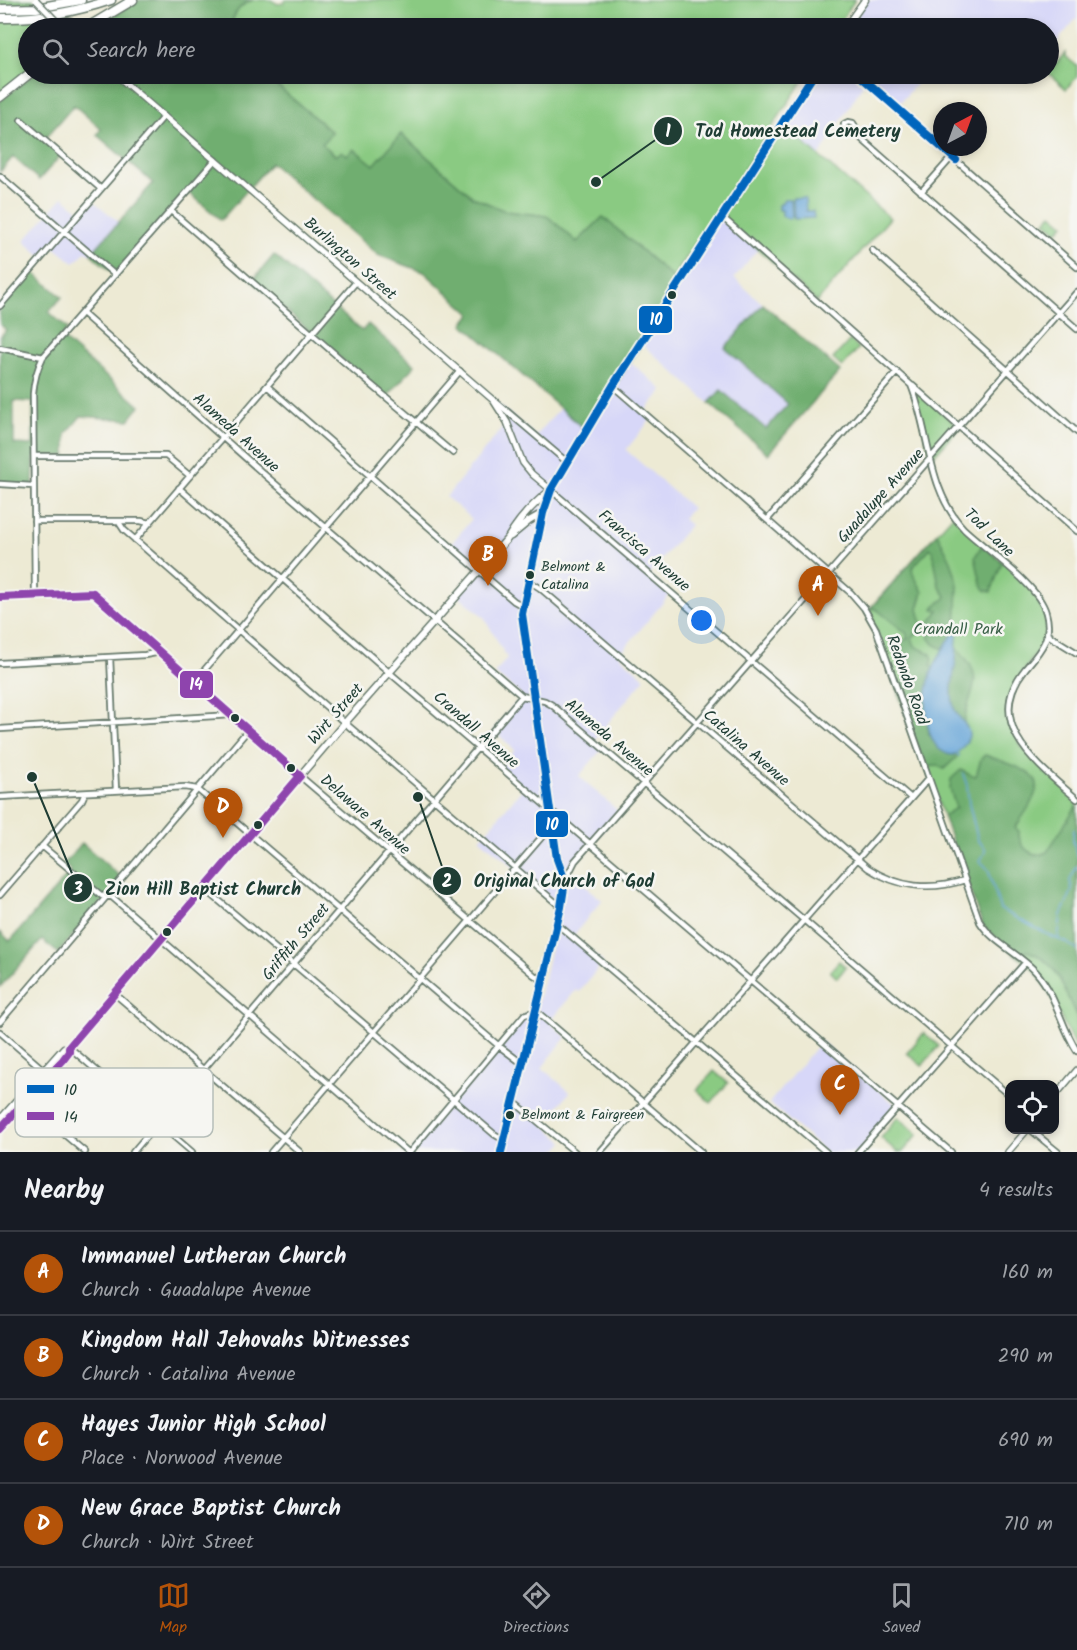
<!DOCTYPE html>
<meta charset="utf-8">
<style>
:root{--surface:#171b24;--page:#20242c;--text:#f1f3f6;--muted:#9ea1a6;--line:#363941;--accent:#b45309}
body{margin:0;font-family:Kalam,sans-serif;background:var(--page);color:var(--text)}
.controls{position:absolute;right:18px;bottom:18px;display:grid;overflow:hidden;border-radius:12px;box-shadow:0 3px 9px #0003}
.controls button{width:54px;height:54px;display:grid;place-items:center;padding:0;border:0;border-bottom:2px solid var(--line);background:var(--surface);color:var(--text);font:30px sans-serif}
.compass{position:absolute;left:933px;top:102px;width:54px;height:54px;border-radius:50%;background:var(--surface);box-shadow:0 3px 9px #0003;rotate:41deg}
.you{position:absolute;left:702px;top:621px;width:21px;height:21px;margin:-15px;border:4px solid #fff;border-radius:50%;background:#1a73e8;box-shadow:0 0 0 9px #1a73e833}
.badge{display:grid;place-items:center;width:39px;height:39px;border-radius:50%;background:var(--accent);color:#fff;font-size:20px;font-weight:700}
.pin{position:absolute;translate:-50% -50px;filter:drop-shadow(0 2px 3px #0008)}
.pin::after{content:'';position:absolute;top:32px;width:21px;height:18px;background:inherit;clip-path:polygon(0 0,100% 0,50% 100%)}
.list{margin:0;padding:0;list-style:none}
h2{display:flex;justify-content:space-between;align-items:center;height:78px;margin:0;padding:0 24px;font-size:26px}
h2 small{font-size:20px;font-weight:400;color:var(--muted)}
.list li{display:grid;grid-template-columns:39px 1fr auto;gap:18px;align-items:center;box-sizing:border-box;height:84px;padding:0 24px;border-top:2px solid var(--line)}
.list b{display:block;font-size:22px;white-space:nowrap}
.list p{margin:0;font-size:20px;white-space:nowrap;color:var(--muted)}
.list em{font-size:20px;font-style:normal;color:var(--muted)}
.icon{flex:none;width:33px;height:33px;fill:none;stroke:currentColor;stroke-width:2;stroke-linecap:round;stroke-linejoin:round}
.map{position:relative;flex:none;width:1077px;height:1152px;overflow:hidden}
.search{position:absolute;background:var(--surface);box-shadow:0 3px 9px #0003;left:18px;right:18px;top:18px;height:66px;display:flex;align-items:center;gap:15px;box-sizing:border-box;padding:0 21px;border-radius:33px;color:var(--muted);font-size:22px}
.sheet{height:414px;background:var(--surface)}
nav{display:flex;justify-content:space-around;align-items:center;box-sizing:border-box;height:84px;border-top:2px solid var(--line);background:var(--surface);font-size:16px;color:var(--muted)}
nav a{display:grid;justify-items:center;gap:3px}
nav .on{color:var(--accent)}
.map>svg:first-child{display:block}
</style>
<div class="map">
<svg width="1077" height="1152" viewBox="0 0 1077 1152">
<rect width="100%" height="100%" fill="#f6f6f2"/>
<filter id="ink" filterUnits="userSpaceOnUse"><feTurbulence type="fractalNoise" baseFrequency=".0167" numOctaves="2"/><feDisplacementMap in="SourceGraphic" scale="12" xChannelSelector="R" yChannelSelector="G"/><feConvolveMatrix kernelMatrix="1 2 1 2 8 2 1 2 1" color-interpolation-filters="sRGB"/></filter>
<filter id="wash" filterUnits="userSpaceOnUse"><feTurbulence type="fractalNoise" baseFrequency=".008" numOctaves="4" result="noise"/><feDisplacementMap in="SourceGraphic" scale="24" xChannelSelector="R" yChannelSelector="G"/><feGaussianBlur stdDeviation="1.35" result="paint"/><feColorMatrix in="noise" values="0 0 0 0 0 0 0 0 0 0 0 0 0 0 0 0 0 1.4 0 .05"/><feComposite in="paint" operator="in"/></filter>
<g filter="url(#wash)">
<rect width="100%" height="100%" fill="#edead4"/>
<path fill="#d7d7f8" d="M865,0H1077V18L1049,51L1048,28H845Z
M814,74H925L896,107L865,81L819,157L781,123Z
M63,197L81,212L92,200L119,222L91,254L86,251L74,263L53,246L42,257L24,241Z
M721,216L758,249L734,278L763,304L725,348L788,404L766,430L721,391L709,403L641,343Z
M629,361L663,390L645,412L651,419L626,450L692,508L683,519L690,525L649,574L671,593L619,655L645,678L594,740L603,748L579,776L619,812L569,871L602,900L573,936L603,962L579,992L576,990L549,1022L566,1037L542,1068L570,1092L543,1124L564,1142L555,1152H410L524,1015L536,1011L561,907L480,839L524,787L501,767L515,750L493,730L522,696L495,673L507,658L484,617L457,594L478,570L450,545L472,519L446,497L507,422L493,400L536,436L560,408L587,431Z
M821,1041L898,1107L858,1152H826L769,1103Z"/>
<path fill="#8aca82" stroke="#54845b" stroke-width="1.5" d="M0,0H33C43,9 47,20 57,28H28V70L0,94Z
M253,0H271L278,4L283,3L286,0H855L836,28H230C233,15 239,4 253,0Z
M1065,53V56L1077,66V77L1066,89L1048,73Z
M263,74H807L673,278L603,217L577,242L547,216L505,211L473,197L401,134L374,166L347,155L337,156L322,144L332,132Z
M781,123L890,218L817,302L721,216Z
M1052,214L1064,224L1057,232L1045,222Z
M850,340L859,348L842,367L833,359Z
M911,385L959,427L931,459Z
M953,515L1033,590L1044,605L1048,635L1016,683L1010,710L1012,723L1021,746L1077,799V1051L1047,989L1036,972L983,926L876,629L865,609L870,608Z
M839,961L846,967L837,978L830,971Z
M924,1033L939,1046L922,1066L907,1053Z
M714,1071L728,1083L711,1103L697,1090Z
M898,1117L918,1134L903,1152H897L881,1138Z"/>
<path fill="#6fae70" stroke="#477652" stroke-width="1.5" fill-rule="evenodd" d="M140,0H253C239,4 233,15 230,28H92Z
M34,74H263L332,132L322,144L336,156L342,151L347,155L354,149L374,165L401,134L473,197L505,211L547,216L577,242L603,217L673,278L680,281L587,431L463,324L471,314L424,272L378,255L271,163L221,220L188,192L115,275L91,254L153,183L97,135L101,129L74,105L44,140L61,155L39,180L13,157L0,172V101Z
M274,255L362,331L368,324L415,365L386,398L252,281Z
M31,270L62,297L49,312L68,329L61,337L140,406L129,420L81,416L66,434V456H34L33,486L0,484V337L6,330L0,324V306ZM14,401L33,402V445L14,444Z
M763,304L840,371L768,454L709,403L721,390L766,429L788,404L725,348Z
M937,533L951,561L958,584L956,630L943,649L934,644L929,637L931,635L927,626L939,610L933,609C936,601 943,604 946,596L939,586L933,552L930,548L912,568L913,574L923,592L918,609L924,631L916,634L912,638L915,646L931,654L933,659L931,665L935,667C925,687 925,713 929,734L954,755L957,753L959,755L944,769L938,766L925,767L899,695L904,687L907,673C899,662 904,653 901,642L908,638L906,633L876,609H870Z
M982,545L1002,562L991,592L985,590L981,583L975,557Z
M956,647C989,681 969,685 964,724C942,704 956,672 956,647Z
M985,755C997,760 1037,770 1037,785C1036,800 1022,817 1015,828L1019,831C1018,846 1032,860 1047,852L1077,805V1017C1063,992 1061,962 1027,951L1018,957L983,926L943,816L956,808L950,789L951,779L961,770L972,776H976L981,759Z
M82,843L122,878L58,953L42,940L0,987V932L10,941L71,871L64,864Z"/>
<path fill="#66a5d8" stroke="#427186" stroke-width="1.5" d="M793,198H805L806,211H813L814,218L794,219Z
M784,199H791L792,216L789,219L782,216V210H779V205L781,204Z
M956,630H958C956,640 957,649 956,658C954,677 949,688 954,708C957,718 970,725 969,736C968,741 960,752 955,754C950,757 943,752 939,749C923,733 924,694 931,674C937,658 946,643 956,630Z"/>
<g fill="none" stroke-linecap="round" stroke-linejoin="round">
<path stroke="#66a5d8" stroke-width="1.5" d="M957,753L959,756
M963,774L967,785L969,804L978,840L985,848V852L980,861L988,869L1000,909L1052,937L1066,942L1077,950
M1074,829L1073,840L1077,857
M1058,939L1061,915L1072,891L1070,880L1077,866"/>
</g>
</g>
<g filter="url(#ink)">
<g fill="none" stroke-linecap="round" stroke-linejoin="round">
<g stroke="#677a6c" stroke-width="8">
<path id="minor" d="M858,74L1077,267
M21,120L101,189
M855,133L856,128L853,123L848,122L844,124V132L849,134L855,133L1077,329
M0,176L115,275
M921,192L952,157
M171,211L343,361L453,453
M721,216L911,385C930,432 927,490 964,529C986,550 1039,585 1046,613C1053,638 1040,651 1025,669C981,724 1039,766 1077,799
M872,250L1077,432
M0,306L164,116
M82,313L266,476L522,696L545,701L552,705L1010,1096
M0,348L43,357
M267,386L478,570L514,601L523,606
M613,386L851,593L864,608L876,629L980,922C994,944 1019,953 1036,972C1056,994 1061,1027 1077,1051
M913,386L1077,531
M495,401L568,463
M34,456H166L190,476
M0,484L33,486
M179,488L390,673L951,1152
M551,490L911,798
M767,520L897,372
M34,521H118L124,530L345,723L561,907
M118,521H141L149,523
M135,540L356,282
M529,581L540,588L868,868C899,888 930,891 965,880
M35,595L33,394C34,380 37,369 43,357L215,160
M0,597L93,593L300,776L534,975L543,981
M1048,635L1077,653
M110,657L116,790
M0,663L145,655L161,652
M195,681L460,371
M0,729L232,715
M0,797L185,787L197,789L499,1046L523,1064
M42,846L102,896L112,897L408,1152
M565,881L575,861L1077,292
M204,888L494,1134L504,1140
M0,895L82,800L85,793
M557,924L826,1152
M115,994L300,1152
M0,1022L248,730
M0,1032L45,1071
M69,1047L192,1152
M25,1101L85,1152
M513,1101L575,1152
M1031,1130L1058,1152
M133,1152L522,696
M271,1152L552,825
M410,1152L524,1015L536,1011L701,1152
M600,1152L929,778
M858,1152L1025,963"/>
</g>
<g stroke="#677a6c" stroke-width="8">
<path id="tertiary" d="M115,74L493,400L507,422L523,463L532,474L551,490
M1054,1097L1077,1070
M1008,1152L1027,1130"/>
</g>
<g stroke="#677a6c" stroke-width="9">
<path id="secondary" d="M845,28L865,0
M511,536L529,521L543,513
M0,1120L64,1048L69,1047L83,1032L343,725L508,538C519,519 534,503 551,490
M0,1129L69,1052V1047
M501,1152L561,907L565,881L557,859L522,614L543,513L551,490L613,386L814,74"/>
</g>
<g stroke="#677a6c" stroke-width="11">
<path id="motorway" d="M0,9L36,8L81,0
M0,18C37,19 75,12 111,0
M86,28L133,0
M0,97L29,74"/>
</g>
<use href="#minor" stroke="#fff" stroke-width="4.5"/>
<use href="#tertiary" stroke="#fff" stroke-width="5"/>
<use href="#secondary" stroke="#fff" stroke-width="6"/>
<use href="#motorway" stroke="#fff" stroke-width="8"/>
<g stroke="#677a6c" stroke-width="8" stroke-linecap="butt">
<path id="tertiary-bridge" d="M36,0L63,28"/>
</g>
<use href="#tertiary-bridge" stroke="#fff" stroke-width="5"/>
<g stroke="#f6f6f2" stroke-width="12">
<path id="bus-1" d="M858,74L956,160
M501,1152L561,907L565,881L557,859L522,614L543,513L551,490L613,386L814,74"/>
</g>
<g stroke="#f6f6f2" stroke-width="12">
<path id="bus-2" d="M93,593L300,776
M0,597L93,593
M0,1129L63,1060L69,1052V1047L300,776"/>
</g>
<use href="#bus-1" stroke="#0065bd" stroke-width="8"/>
<use href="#bus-2" stroke="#8e44ad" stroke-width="8"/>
</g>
</g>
<g fill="#1f3d34" stroke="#f6f6f2" stroke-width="2">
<circle cx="672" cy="295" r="5"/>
<circle cx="530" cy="575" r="5"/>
<circle cx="235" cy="718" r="5"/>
<circle cx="291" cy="768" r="5"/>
<circle cx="258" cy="825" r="5"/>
<circle cx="167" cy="932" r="5"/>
<circle cx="510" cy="1115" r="5"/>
</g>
<g text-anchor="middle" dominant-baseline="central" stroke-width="5" stroke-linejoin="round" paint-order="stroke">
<g font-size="14" fill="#1f3d34" stroke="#f6f6f2" text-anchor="start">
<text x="541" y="567">Belmont &amp;<tspan x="541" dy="18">Catalina</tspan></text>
<text x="521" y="1115">Belmont &amp; Fairgreen</text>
</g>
<g font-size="16" fill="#1f3d34" stroke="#f6f6f2">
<text transform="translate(350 259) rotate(41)">Burlington Street</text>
<text transform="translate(236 433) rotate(42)">Alameda Avenue</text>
<text transform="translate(881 496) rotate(-48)">Guadalupe Avenue</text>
<text transform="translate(989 533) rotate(44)">Tod Lane</text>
<text transform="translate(644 551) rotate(41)">Francisca Avenue</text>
<text transform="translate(907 680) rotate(70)">Redondo Road</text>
<text transform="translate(336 714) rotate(-49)">Wirt Street</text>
<text transform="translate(476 730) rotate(41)">Crandall Avenue</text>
<text transform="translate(609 738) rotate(40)">Alameda Avenue</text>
<text transform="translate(746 748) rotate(41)">Catalina Avenue</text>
<text transform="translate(365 815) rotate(41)">Delaware Avenue</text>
<text transform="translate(296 942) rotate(-50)">Griffith Street</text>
</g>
<g font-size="16" fill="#3a6048" stroke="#f6f6f2">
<text x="958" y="629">Crandall Park</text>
</g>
</g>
<rect x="15" y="1068" width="198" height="69" rx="9" fill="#f6f6f2" stroke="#b6beb9" stroke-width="1.5"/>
<rect x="27" y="1085" width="27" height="8" fill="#0065bd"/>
<rect x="27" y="1112" width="27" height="8" fill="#8e44ad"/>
<g font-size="16" fill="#1f3d34">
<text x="64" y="1095">10</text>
<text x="64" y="1122">14</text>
</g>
<path fill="none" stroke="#1f3d34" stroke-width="2" d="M596 182L668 131M418 797L447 881M32 777L78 888"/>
<g fill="#1f3d34" stroke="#f6f6f2" stroke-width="2">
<circle cx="596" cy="182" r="6"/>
<circle cx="418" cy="797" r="6"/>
<circle cx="32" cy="777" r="6"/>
<circle cx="668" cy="131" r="15"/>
<circle cx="447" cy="881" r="15"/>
<circle cx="78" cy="888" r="15"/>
</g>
<g font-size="18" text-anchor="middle" font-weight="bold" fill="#fff">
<text x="668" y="137">1</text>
<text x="447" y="887">2</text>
<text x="78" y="895">3</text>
</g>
<g font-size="18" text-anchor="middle" font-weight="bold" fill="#1f3d34" stroke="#f6f6f2" stroke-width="5" stroke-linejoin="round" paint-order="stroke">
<text x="798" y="137">Tod Homestead Cemetery</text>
<text x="564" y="887">Original Church of God</text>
<text x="203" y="895">Zion Hill Baptist Church</text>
</g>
<g stroke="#f6f6f2" stroke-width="2">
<rect x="638" y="305" width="35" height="29" rx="6" fill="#0065bd"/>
<rect x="179" y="670" width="35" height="29" rx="6" fill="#8e44ad"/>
<rect x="535" y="810" width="34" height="28" rx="6" fill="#0065bd"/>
</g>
<g font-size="16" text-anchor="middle" font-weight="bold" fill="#fff">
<text x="656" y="325">10</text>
<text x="196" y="690">14</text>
<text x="552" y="830">10</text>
</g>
</svg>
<div class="controls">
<button><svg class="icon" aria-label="locate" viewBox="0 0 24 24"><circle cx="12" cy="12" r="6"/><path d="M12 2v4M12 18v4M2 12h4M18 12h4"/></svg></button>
</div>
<svg class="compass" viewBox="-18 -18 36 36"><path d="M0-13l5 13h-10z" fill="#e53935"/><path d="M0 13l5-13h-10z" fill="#9ea1a6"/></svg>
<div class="you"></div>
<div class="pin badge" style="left:818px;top:616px">A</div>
<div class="pin badge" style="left:488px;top:586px">B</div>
<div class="pin badge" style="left:840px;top:1115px">C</div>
<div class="pin badge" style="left:223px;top:838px">D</div>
<div class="search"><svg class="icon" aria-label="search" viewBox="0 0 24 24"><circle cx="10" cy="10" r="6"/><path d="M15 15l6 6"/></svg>Search here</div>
</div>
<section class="sheet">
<h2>Nearby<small>4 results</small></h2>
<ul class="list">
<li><span class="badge">A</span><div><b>Immanuel Lutheran Church</b><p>Church · Guadalupe Avenue</p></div><em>160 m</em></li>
<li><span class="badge">B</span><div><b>Kingdom Hall Jehovahs Witnesses</b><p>Church · Catalina Avenue</p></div><em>290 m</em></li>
<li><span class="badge">C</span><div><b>Hayes Junior High School</b><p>Place · Norwood Avenue</p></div><em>690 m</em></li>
<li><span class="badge">D</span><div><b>New Grace Baptist Church</b><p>Church · Wirt Street</p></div><em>710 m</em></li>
</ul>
</section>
<nav>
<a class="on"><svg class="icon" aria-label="map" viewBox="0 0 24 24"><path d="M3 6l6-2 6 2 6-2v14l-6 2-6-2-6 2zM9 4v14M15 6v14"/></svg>Map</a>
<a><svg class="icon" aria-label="directions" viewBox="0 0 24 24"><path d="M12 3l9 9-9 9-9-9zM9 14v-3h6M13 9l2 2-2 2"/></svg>Directions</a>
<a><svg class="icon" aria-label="saved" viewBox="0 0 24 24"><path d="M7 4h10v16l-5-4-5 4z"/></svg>Saved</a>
</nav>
